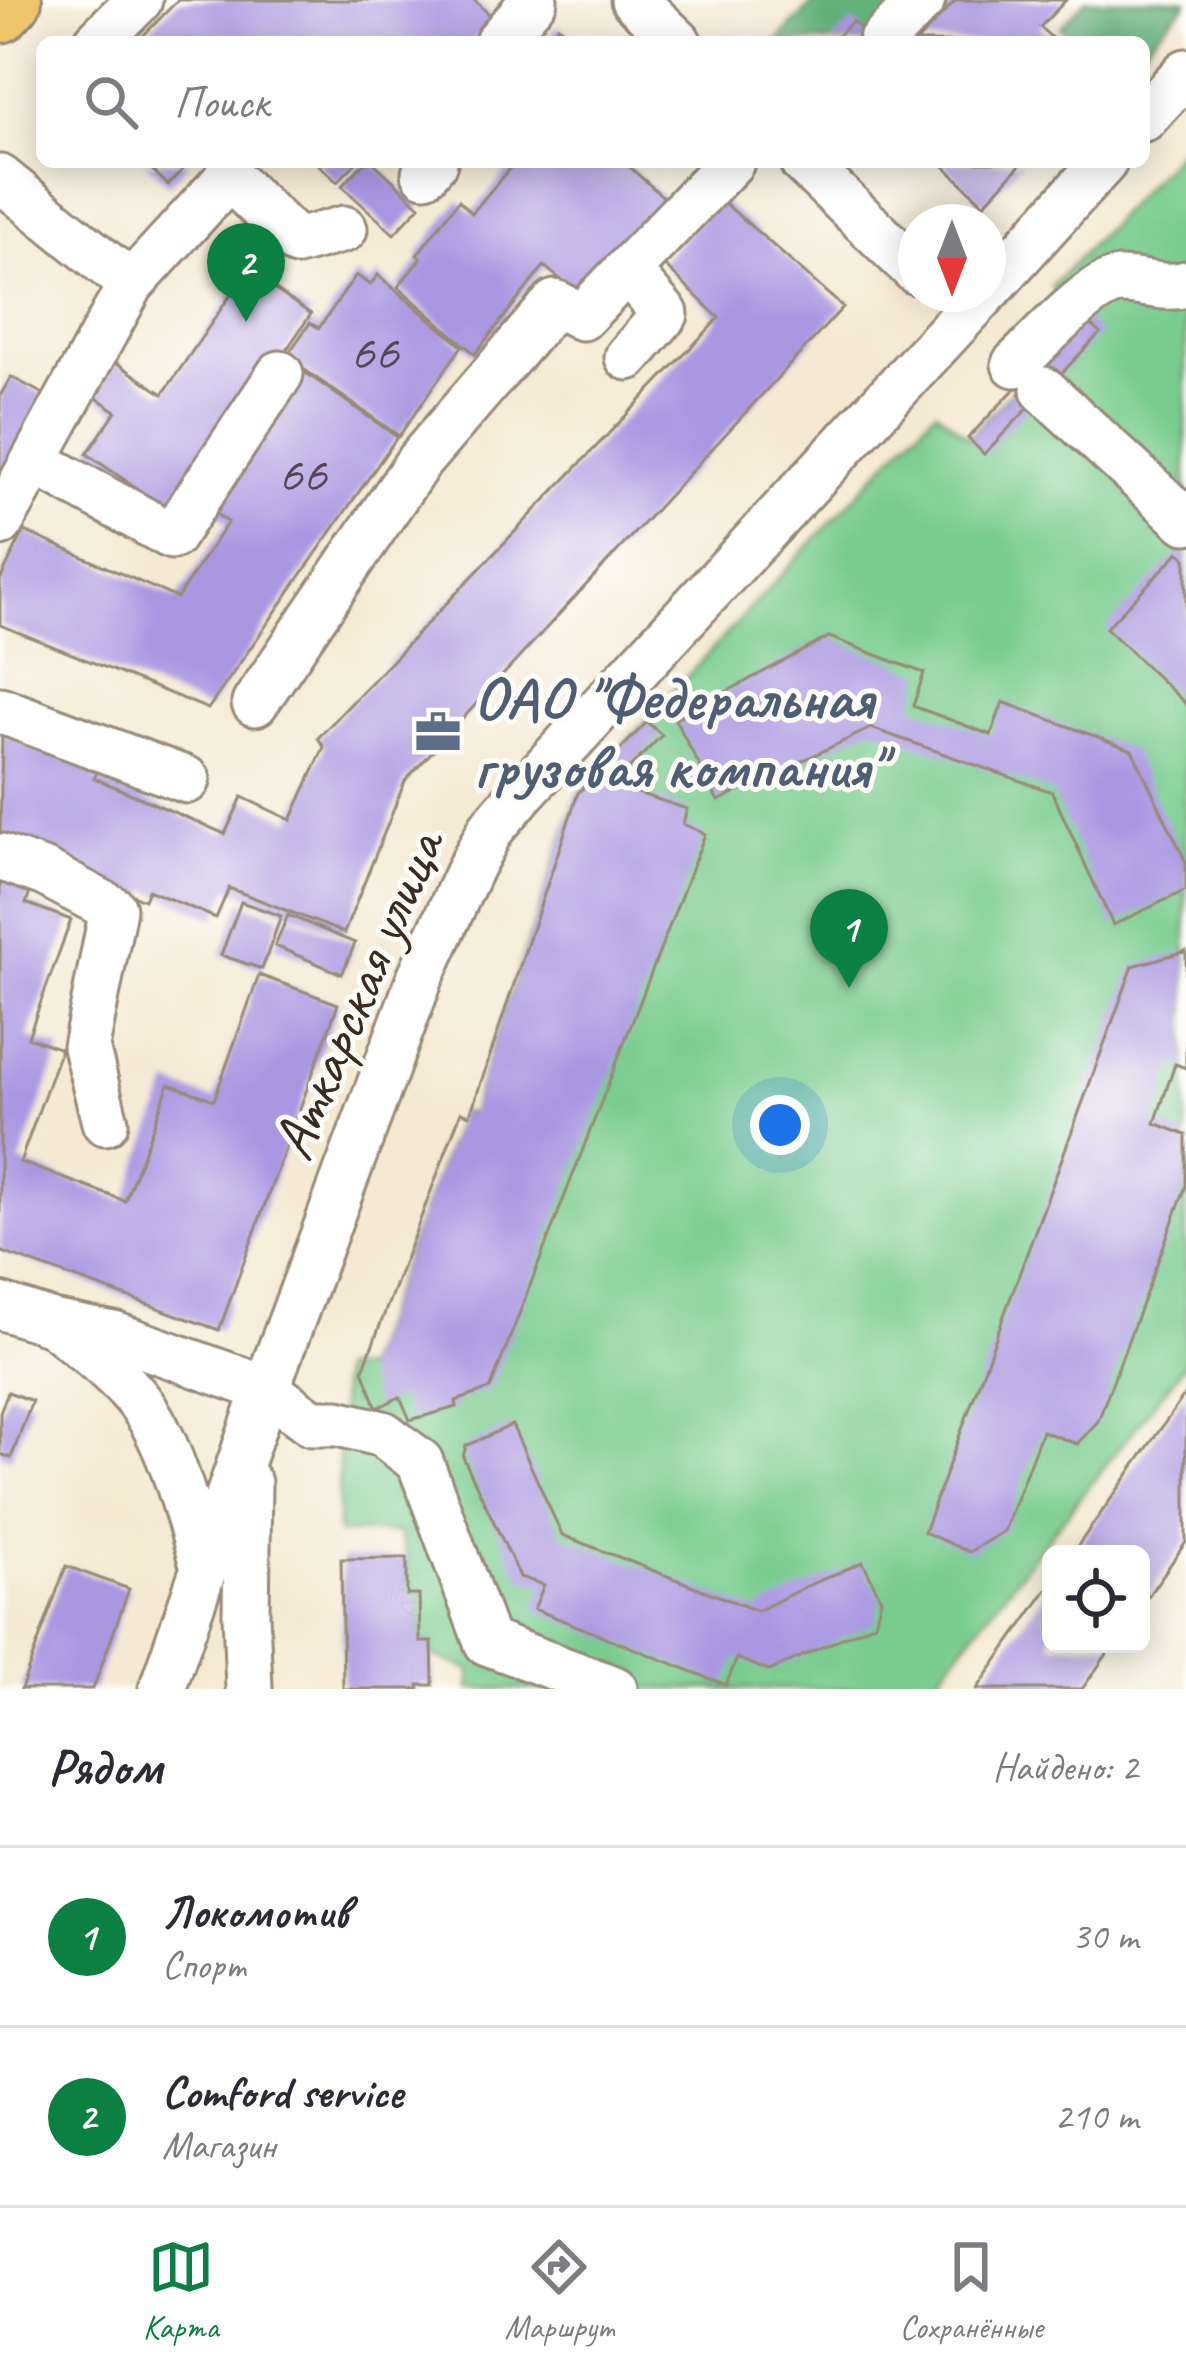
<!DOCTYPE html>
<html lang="ru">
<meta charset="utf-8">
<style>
:root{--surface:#fff;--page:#f7f7f7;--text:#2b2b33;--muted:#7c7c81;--line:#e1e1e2;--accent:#0b8043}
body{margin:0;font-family:Caveat,sans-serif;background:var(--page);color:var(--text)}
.controls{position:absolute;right:36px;bottom:36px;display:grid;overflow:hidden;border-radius:18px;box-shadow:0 6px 30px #0003}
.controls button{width:108px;height:108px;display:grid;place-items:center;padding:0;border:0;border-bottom:3px solid var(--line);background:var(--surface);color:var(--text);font:60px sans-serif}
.compass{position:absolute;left:898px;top:204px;width:108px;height:108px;border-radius:50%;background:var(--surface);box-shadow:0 6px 30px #0003;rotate:180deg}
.you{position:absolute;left:780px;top:1125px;width:42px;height:42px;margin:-30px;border:9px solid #fff;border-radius:50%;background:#1a73e8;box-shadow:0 0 0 18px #1a73e833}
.badge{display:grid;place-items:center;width:78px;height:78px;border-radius:50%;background:var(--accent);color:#fff;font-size:39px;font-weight:700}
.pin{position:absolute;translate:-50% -99px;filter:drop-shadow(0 3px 6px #0008)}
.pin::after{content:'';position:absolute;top:63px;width:42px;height:36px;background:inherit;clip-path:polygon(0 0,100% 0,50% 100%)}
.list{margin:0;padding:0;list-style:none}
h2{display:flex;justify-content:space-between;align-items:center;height:156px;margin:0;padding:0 48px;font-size:51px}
h2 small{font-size:39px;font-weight:400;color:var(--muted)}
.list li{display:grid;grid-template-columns:78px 1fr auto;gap:36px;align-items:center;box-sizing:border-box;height:180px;padding:0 48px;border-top:3px solid var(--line)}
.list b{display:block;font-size:45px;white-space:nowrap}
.list p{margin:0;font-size:39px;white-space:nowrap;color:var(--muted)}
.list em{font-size:39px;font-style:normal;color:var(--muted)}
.icon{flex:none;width:66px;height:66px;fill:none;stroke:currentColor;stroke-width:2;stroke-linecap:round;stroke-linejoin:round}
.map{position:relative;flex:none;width:1186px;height:1689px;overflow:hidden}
.search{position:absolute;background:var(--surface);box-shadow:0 6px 30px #0003;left:36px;right:36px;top:36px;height:132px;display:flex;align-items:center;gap:30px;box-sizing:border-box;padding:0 42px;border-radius:18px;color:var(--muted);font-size:45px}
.sheet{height:516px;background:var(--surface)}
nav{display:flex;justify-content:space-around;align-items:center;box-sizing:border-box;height:168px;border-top:3px solid var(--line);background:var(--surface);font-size:33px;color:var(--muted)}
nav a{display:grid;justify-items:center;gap:6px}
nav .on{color:var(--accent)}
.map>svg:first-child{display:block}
</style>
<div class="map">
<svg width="1186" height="1689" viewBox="0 0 1186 1689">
<rect width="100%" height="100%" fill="#fdfcf7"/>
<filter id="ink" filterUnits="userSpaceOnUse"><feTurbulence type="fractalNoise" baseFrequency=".00833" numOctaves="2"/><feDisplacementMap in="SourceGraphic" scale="24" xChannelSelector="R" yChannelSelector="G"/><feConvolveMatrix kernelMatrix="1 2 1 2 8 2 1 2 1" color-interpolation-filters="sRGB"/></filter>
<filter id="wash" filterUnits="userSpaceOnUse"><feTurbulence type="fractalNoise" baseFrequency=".004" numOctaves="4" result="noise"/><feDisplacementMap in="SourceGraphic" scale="48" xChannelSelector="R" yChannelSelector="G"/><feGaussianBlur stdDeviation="2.7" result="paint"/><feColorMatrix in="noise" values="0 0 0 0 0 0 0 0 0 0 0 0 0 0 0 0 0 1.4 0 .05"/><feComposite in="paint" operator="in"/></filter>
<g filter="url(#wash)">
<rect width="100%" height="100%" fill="#f5e9d3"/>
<path fill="#79cc8f" stroke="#5a7b56" stroke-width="3" d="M1186,143V1363L929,1689H470L471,1670L432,1656V1642H420L419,1596L407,1595V1558L398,1532L338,1533L340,1369H363L461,1112L470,1114L578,793L936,410L968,437L1082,317L1051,287Z"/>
<path fill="#62b07a" stroke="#4e6d4c" stroke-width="3" d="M816,0H908L868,42H776Z
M1086,0H1186V4L1144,47V42H1075L1060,27Z"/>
<g id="blocks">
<path fill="#aa97e2" d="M178,0H474L495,20L473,42H137Z
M956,0H1066L1040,27L1056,42H916Z
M853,21L869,37L864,42H831Z
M558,26L577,42H545Z
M144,162H190L168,185Z
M316,162H357L337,182Z
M365,162H373L420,206L394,234L342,186Z
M515,162H624L670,203L585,299L544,266L475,354L398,287L421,258L417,255L459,200L472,213Z
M940,162H1023L984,204Z
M719,198L843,307L405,781L344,933L229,888L216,918L148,890L144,900L0,840L2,732L97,772L94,778L225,834L242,797L291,820L324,747L318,738L719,318L661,262Z
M247,271L311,314L174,514L87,454L116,411L92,395L114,361L163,394Z
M356,275L370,285L378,275L462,346L399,436L286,357L310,323L319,328Z
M1083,317L1100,333L984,454L968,438Z
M299,368L397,437L208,709L0,625V580L24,531L177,598L228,522L207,508Z
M11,377L51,398L0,492V396Z
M1179,552L1186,558V704L1106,628Z
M829,637L924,673L913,706L991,735L1003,702L1132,750L1186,862V890L1113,925L1052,792L871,728L718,801L675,719Z
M647,722L662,735L613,785L687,809L683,824L705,834L490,1389L456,1401L457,1407L410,1420L400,1397L377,1408L363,1370L461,1112L470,1115L578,793Z
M0,869L34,881L26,903L71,920L28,1037L61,1049L20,1162L125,1201L169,1084L214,1100L259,975L338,1004L219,1330L0,1251Z
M241,902L281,916L262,969L221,955Z
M288,915L355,943L342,974L275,946Z
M1186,951V1068L1175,1064L1155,1123L1186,1135V1186L1098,1421L1077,1444L1042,1431L1004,1531L969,1552L924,1532L1133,966Z
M8,1392L32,1401L11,1458L0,1454V1412Z
M1186,1393V1542L1141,1606V1554H1072Z
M512,1425L562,1535L757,1611L809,1585L863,1562L881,1599L875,1623L769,1671L737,1658L726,1685L534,1609L544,1585L520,1577L463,1457L466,1446Z
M407,1558V1595H419L420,1642H432L433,1685H419V1689H343L341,1559Z
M66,1566L129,1589L93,1689H21Z
M1051,1584V1644H1114L1082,1689H977Z"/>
</g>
</g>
<g filter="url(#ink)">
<use href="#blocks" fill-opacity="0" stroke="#988a78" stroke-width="3"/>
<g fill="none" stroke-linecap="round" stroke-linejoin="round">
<g stroke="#988a78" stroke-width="51">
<path id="minor" d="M634,0L678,42
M97,42L139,0
M498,42L534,0
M881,42L922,0
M1144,118L1186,72
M803,162L916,271
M425,173L434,162
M0,178L131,284L229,177L297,242L344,229
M627,270L665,314L628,357
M988,290L1104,162
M1015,364C1039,342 1089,284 1119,281C1142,280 1163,291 1186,284
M1044,390L1186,521
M34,461L172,536L280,374
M0,523L131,284
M255,703L419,461L555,303L582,317L731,162
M0,710L187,780
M0,857L45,873L113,909L86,1047L105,1122
M0,1306L52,1323L114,1335L266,1389L312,1423H338L383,1434L420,1462L487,1642L614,1689
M55,1325C83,1348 116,1372 139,1401C171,1442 189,1517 204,1568
M248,1483L246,1614L249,1689
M162,1689L266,1389L421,975L471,866L491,829L522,793L984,294"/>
</g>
<g stroke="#988a78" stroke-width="66">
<path id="major" d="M0,12L11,0"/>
</g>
<use href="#minor" stroke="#fff" stroke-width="45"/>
<use href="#major" stroke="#eec569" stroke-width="60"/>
</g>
</g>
<defs>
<g id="office-bare" transform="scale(3.6)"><path d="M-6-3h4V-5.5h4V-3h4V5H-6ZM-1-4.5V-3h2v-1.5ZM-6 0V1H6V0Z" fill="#5c6f8a" stroke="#fdfcf7" stroke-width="2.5" paint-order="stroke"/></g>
</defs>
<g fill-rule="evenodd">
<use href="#office-bare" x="438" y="732"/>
</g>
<g text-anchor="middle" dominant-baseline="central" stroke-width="10" stroke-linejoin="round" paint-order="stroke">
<g font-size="54" fill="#57454f">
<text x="374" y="351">66</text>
<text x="302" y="473">66</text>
</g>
<g font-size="60" font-weight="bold" fill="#4e5e75" stroke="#fdfcf7" text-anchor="start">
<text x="474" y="698">ОАО "Федеральная<tspan x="474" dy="69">грузовая компания"</tspan></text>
</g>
<g font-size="60" fill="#3b2a1e" stroke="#fdfcf7">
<text transform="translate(357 995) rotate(-67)">Аткарская улица</text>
</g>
</g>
</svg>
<div class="controls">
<button><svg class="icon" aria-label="locate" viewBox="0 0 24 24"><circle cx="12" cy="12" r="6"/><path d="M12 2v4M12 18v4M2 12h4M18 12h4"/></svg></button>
</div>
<svg class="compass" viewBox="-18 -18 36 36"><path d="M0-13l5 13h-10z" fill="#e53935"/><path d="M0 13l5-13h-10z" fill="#7c7c81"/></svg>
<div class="you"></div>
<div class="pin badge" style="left:849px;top:988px">1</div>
<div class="pin badge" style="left:246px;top:322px">2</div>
<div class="search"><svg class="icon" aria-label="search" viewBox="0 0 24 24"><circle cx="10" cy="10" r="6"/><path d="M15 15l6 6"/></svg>Поиск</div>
</div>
<section class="sheet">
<h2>Рядом<small>Найдено: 2</small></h2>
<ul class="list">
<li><span class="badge">1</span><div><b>Локомотив</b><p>Спорт</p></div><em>30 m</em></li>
<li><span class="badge">2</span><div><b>Comford service</b><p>Магазин</p></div><em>210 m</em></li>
</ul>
</section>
<nav>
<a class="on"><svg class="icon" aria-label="map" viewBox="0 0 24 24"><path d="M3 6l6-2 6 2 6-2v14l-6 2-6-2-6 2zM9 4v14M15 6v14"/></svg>Карта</a>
<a><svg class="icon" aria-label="directions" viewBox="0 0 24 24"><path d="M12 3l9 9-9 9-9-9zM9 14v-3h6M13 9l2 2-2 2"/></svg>Маршрут</a>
<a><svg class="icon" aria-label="saved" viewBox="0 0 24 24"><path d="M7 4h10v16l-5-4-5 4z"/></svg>Сохранённые</a>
</nav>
